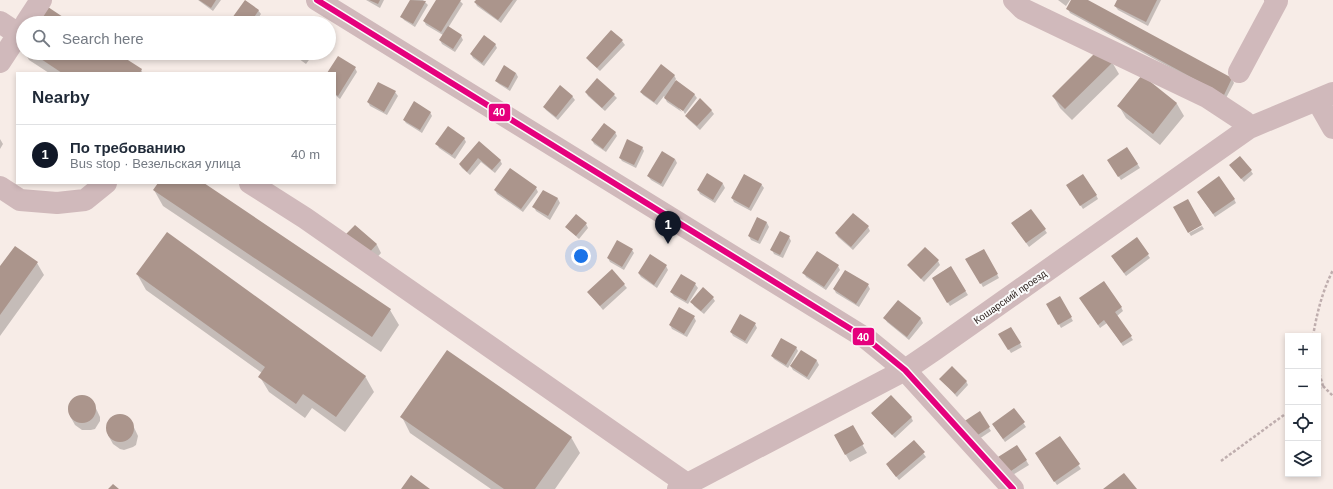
<!DOCTYPE html>
<meta charset="utf-8">
<style>
:root{--surface:#fff;--page:#f6f6f7;--text:#1f2937;--muted:#747a83;--line:#e0e1e3;--accent:#111827}
body{margin:0;font-family:Helvetica,sans-serif;background:var(--page);color:var(--text)}
.controls{position:absolute;right:12px;bottom:12px;display:grid;overflow:hidden;border-radius:0px;box-shadow:0 2px 6px #0003}
.controls button{width:36px;height:36px;display:grid;place-items:center;padding:0;border:0;border-bottom:1px solid var(--line);background:var(--surface);color:var(--text);font:20px sans-serif}
.you{position:absolute;left:581px;top:256px;width:14px;height:14px;margin:-10px;border:3px solid #fff;border-radius:50%;background:#1a73e8;box-shadow:0 0 0 6px #1a73e833}
.badge{display:grid;place-items:center;width:26px;height:26px;border-radius:50%;background:var(--accent);color:#fff;font-size:13px;font-weight:700}
.pin{position:absolute;translate:-50% -33px;filter:drop-shadow(0 1px 2px #0008)}
.pin::after{content:'';position:absolute;top:21px;width:14px;height:12px;background:inherit;clip-path:polygon(0 0,100% 0,50% 100%)}
.list{margin:0;padding:0;list-style:none}
h2{display:flex;justify-content:space-between;align-items:center;height:52px;margin:0;padding:0 16px;font-size:17px}
h2 small{font-size:13px;font-weight:400;color:var(--muted)}
.list li{display:grid;grid-template-columns:26px 1fr auto;gap:12px;align-items:center;box-sizing:border-box;height:60px;padding:0 16px;border-top:1px solid var(--line)}
.list b{display:block;font-size:15px;white-space:nowrap}
.list p{margin:0;font-size:13px;white-space:nowrap;color:var(--muted)}
.list em{font-size:13px;font-style:normal;color:var(--muted)}
.icon{flex:none;width:22px;height:22px;fill:none;stroke:currentColor;stroke-width:2;stroke-linecap:round;stroke-linejoin:round}
.map{position:relative;flex:none;width:1333px;height:489px;overflow:hidden}
.search{position:absolute;background:var(--surface);box-shadow:0 2px 6px #0003;left:16px;top:16px;width:320px;height:44px;display:flex;align-items:center;gap:10px;box-sizing:border-box;padding:0 14px;border-radius:22px;color:var(--muted);font-size:15px}
.panel{position:absolute;background:var(--surface);box-shadow:0 2px 6px #0003;left:16px;top:72px;width:320px;height:112px;border-radius:0px}
.map>svg:first-child{display:block}
</style>
<div class="map">
<svg width="1333" height="489" viewBox="0 0 1333 489">
<rect width="100%" height="100%" fill="#f7ece7"/>
<path fill="#0003" d="M198,0H221L213,11Z
M366,0H384L380,8Z
M411,0H423L428,5L415,27L404,20L402,17Z
M437,0H459L463,4L448,28L461,36L463,40L455,52L442,44L440,40L443,35L426,25L424,21Z
M477,0H517L501,23L477,6L475,2Z
M1058,0H1070L1066,6Z
M1073,0H1086L1232,79L1234,83L1226,98L1070,13L1068,9Z
M1118,0H1161L1148,26L1118,10L1115,6Z
M258,10L261,14L255,23H237L233,18Z
M612,31L622,41L625,45L600,71L589,61L587,58Z
M495,44L497,48L484,66L473,58L471,54Z
M25,53H115L141,70L143,73H49L29,60Z
M291,53H314L306,64Z
M1112,62L1119,74L1072,120L1060,108L1053,96Z
M355,68L357,72L340,99L335,95V73H329Z
M516,73L518,77L510,91L499,84L496,81Z
M674,75L676,79L675,81L694,94L697,98L685,114L681,107L679,108L682,112L667,102L664,96L657,105L643,95L641,92Z
M1142,77L1177,104L1184,116L1160,145L1126,118L1119,106Z
M395,92L398,96L387,115L370,106L368,102Z
M586,92L614,95L617,98L605,111L588,96Z
M572,96L575,100L558,120L546,110L544,107Z
M711,110L714,114L700,130L688,119L686,116Z
M430,112L432,116L422,133L406,123L404,120Z
M615,132L617,136L606,152L594,144L592,140Z
M464,138L466,142L455,159L439,148L437,144Z
M0,139L3,144L0,149Z
M479,142L500,160L502,164L495,173L481,162L470,175L462,168L460,165Z
M642,147L644,151L636,168L622,161L620,158Z
M1127,148L1140,168L1121,180L1111,164Z
M675,159L677,163L663,187L651,180L648,176Z
M1233,169L1251,171L1253,174L1244,182Z
M708,175L723,184L725,188L715,203L700,194L698,190Z
M159,183H202L390,310L399,325L381,352L163,206L154,190Z
M761,184L764,188L751,211L734,202L732,198Z
M536,188L538,192L523,212L497,194L495,190Z
M1070,189L1096,195L1098,199L1083,209Z
M543,191L558,199L560,203L550,220L536,211L534,207Z
M1200,196L1234,199L1236,203L1215,217Z
M758,218L767,223L769,227L760,244L751,240L749,236Z
M586,224L588,228L579,239L569,230L566,227Z
M355,226L377,245L381,253L372,263Z
M1202,226L1204,229L1191,236L1189,233Z
M868,227L870,231L853,250L838,237L836,233Z
M1015,227L1045,230L1047,233L1029,247Z
M789,237L791,241L783,258L774,254L772,250Z
M632,250L634,253L624,270L610,262L608,258Z
M984,250L999,278L983,287L967,259Z
M1148,255L1150,258L1126,276L1114,260Z
M938,261L940,265L924,282L908,265Z
M37,263L44,275L0,336V268Z
M666,266L668,270L657,288L641,277L639,274Z
M838,266L840,270L826,290L806,277L804,273Z
M950,267L968,295L950,306L933,278Z
M612,271L627,288L603,310L588,292Z
M137,274L365,376L374,392L345,432L312,408L305,418L269,392L260,377L262,373L146,290Z
M695,284L698,288L688,304L674,296L671,292Z
M868,285L870,289L859,307L836,293L834,289Z
M713,298L715,301L704,314L694,306L692,302Z
M1060,298L1073,321L1061,328L1048,304Z
M898,301L921,319L923,323L909,340L887,322L885,318Z
M1083,302L1121,307L1123,311L1117,316L1133,340L1123,346L1107,323L1100,328Z
M694,317L696,321L687,337L672,329L670,325Z
M755,324L757,328L747,344L733,336L731,332Z
M1011,328L1022,347L1011,353L999,334Z
M796,347L798,351L790,365L792,366L801,351L817,361L819,365L809,380L793,370L790,365L788,368L774,359L772,356Z
M941,379L966,381L968,385L957,397Z
M85,396L92,400L100,417V421L95,429L91,430H82L75,425L70,416L68,407L70,403L76,397Z
M1014,409L1026,427L1005,442L995,428Z
M979,412L991,431L973,443Z
M872,414L911,417L913,421L895,438Z
M123,415L130,419L138,436L136,445L133,447L124,450L120,449L113,444L108,435L107,426L110,418L114,416Z
M402,417L571,437L580,453L555,489H491L410,433Z
M852,426L867,453L850,462L835,436Z
M1060,437L1081,469L1057,485L1038,457Z
M914,441L926,457L899,480L889,468Z
M1017,446L1029,465L1011,476L999,457Z"/>
<path fill="#ab958c" d="M199,0H216L211,8Z
M245,0L259,10L250,23H239L232,18Z
M369,0H380L378,4Z
M410,0L426,1L413,24L400,17Z
M436,0H461L441,32L423,21Z
M476,0H513L498,20L474,2Z
M1071,0H1088L1232,78L1224,95L1066,9Z
M1117,0H1157L1146,22L1114,6Z
M45,5L72,23H33Z
M448,26L462,35L453,49L439,40Z
M611,30L623,40L597,68L586,58Z
M484,35L496,44L482,63L470,54Z
M1100,48L1113,62L1065,109L1052,96Z
M32,53H117L142,69L140,73H62Z
M293,53H309L304,60Z
M338,56L356,67L338,96L335,94V73H327Z
M661,64L675,75L654,102L640,92Z
M504,65L516,73L508,88L495,81Z
M1142,75L1177,103L1153,134L1117,106Z
M597,78L615,94L602,108L585,92Z
M676,80L695,94L683,111L664,98Z
M378,82L396,91L384,112L367,102Z
M560,85L573,96L556,117L543,107Z
M700,98L712,110L697,126L685,116Z
M414,101L431,112L420,130L403,120Z
M604,123L616,132L603,149L591,140Z
M448,126L465,138L452,155L435,144Z
M627,139L643,147L634,165L619,158Z
M479,141L501,160L492,170L478,158L467,172L459,164Z
M1127,147L1138,164L1118,177L1107,160Z
M662,151L675,159L661,184L647,176Z
M1240,156L1252,170L1241,179L1229,165Z
M510,168L537,187L521,209L494,190Z
M707,173L723,183L713,200L697,190Z
M744,174L762,184L749,208L731,198Z
M1083,174L1097,195L1080,206L1066,185Z
M1219,176L1235,199L1213,214L1197,192Z
M158,183H204L391,309L372,337L153,190Z
M543,190L558,198L548,216L532,207Z
M1188,199L1202,225L1188,233L1173,207Z
M1031,209L1046,229L1026,243L1011,223Z
M853,213L869,226L851,247L835,233Z
M576,214L587,223L576,236L565,227Z
M757,217L767,222L758,241L748,236Z
M355,225L377,244L367,255L345,235Z
M780,231L790,236L780,255L770,250Z
M167,232L366,376L336,417L303,394L296,404L258,377L265,367L136,274Z
M1137,237L1149,254L1124,273L1111,256Z
M617,240L633,249L622,267L607,258Z
M15,246L38,262L0,315V266Z
M925,247L939,260L921,279L907,265Z
M984,249L998,274L980,284L965,259Z
M817,251L839,265L824,287L802,273Z
M650,254L667,265L654,285L638,273Z
M951,266L966,291L947,303L932,278Z
M612,269L625,284L600,306L587,292Z
M845,270L869,284L856,304L833,289Z
M681,274L696,283L686,301L670,292Z
M1104,281L1122,307L1115,312L1132,336L1121,343L1104,320L1098,325L1079,298Z
M703,287L714,297L701,311L690,302Z
M1060,296L1072,317L1058,325L1046,304Z
M898,300L921,318L907,337L883,318Z
M679,307L695,316L684,334L669,325Z
M740,314L756,323L745,341L730,332Z
M1011,327L1021,343L1008,350L998,334Z
M781,338L797,347L786,365L771,356Z
M447,350L572,437L535,489H504L400,417Z
M801,350L817,360L807,377L790,366Z
M952,366L967,381L955,394L939,379Z
M68 409a14 14 0 1 1 28 0a14 14 0 1 1-28 0Z
M891,395L912,417L892,435L871,413Z
M1014,408L1025,422L1003,439L992,424Z
M980,411L990,427L970,440L960,424Z
M106 428a14 14 0 1 1 28 0a14 14 0 1 1-28 0Z
M853,425L864,444L845,455L834,435Z
M1060,436L1080,464L1054,482L1035,453Z
M914,440L925,452L896,477L886,464Z
M1017,445L1027,460L1008,473L998,457Z
M1124,473L1137,489H1103Z
M411,475L430,489H401Z
M113,484L119,489H108Z"/>
<g fill="none" stroke-linecap="round" stroke-linejoin="round">
<path stroke="#bfaeae" stroke-width="2.5" stroke-dasharray="3 2" stroke-linecap="butt" d="M1313,336C1317,313 1322,292 1333,270
M1318,369L1323,386L1318,389
M1323,386L1333,396
M1221,461L1288,412"/>
<path stroke="#d0b9bb" stroke-width="22" d="M317,0L867,339L905,370L1013,489
M1014,0L1023,9L1207,97L1245,122L1249,128
M0,22L18,34
M26,23L41,0
M0,62L23,27
M1239,72L1277,1L1275,0
M1317,100L1333,128
M250,183L305,218L687,484
M0,187L20,200L57,203L85,200L106,183
M678,489L905,370L933,351L1249,128L1333,93"/>
<g stroke="#fbfbfb" stroke-width="9">
<path id="bus-1" d="M317,0L867,339L905,370L1013,489"/>
</g>
<use href="#bus-1" stroke="#e5007d" stroke-width="6"/>
</g>
<g text-anchor="middle" dominant-baseline="central" stroke-width="4" stroke-linejoin="round" paint-order="stroke">
<g font-size="10" fill="#281c18" stroke="#fbfbfb">
<text transform="translate(1010 297) rotate(-35)">Кошарский проезд</text>
</g>
</g>
<g stroke="#fbfbfb" stroke-width="1.5">
<rect x="488" y="103" width="23" height="19" rx="4" fill="#e5007d"/>
<rect x="852" y="327" width="23" height="19" rx="4" fill="#e5007d"/>
</g>
<g font-size="11" text-anchor="middle" font-weight="bold" fill="#fff">
<text x="499" y="116">40</text>
<text x="863" y="341">40</text>
</g>
</svg>
<div class="controls">
<button>+</button>
<button>−</button>
<button><svg class="icon" aria-label="locate" viewBox="0 0 24 24"><circle cx="12" cy="12" r="6"/><path d="M12 2v4M12 18v4M2 12h4M18 12h4"/></svg></button>
<button><svg class="icon" aria-label="layers" viewBox="0 0 24 24"><path d="M12 4l9 5-9 5-9-5zM3 14l9 5 9-5"/></svg></button>
</div>
<div class="you"></div>
<div class="pin badge" style="left:668px;top:244px">1</div>
<div class="search"><svg class="icon" aria-label="search" viewBox="0 0 24 24"><circle cx="10" cy="10" r="6"/><path d="M15 15l6 6"/></svg>Search here</div>
<section class="panel">
<h2>Nearby<small></small></h2>
<ul class="list">
<li><span class="badge">1</span><div><b>По требованию</b><p>Bus stop · Везельская улица</p></div><em>40 m</em></li>
</ul>
</section>
</div>
